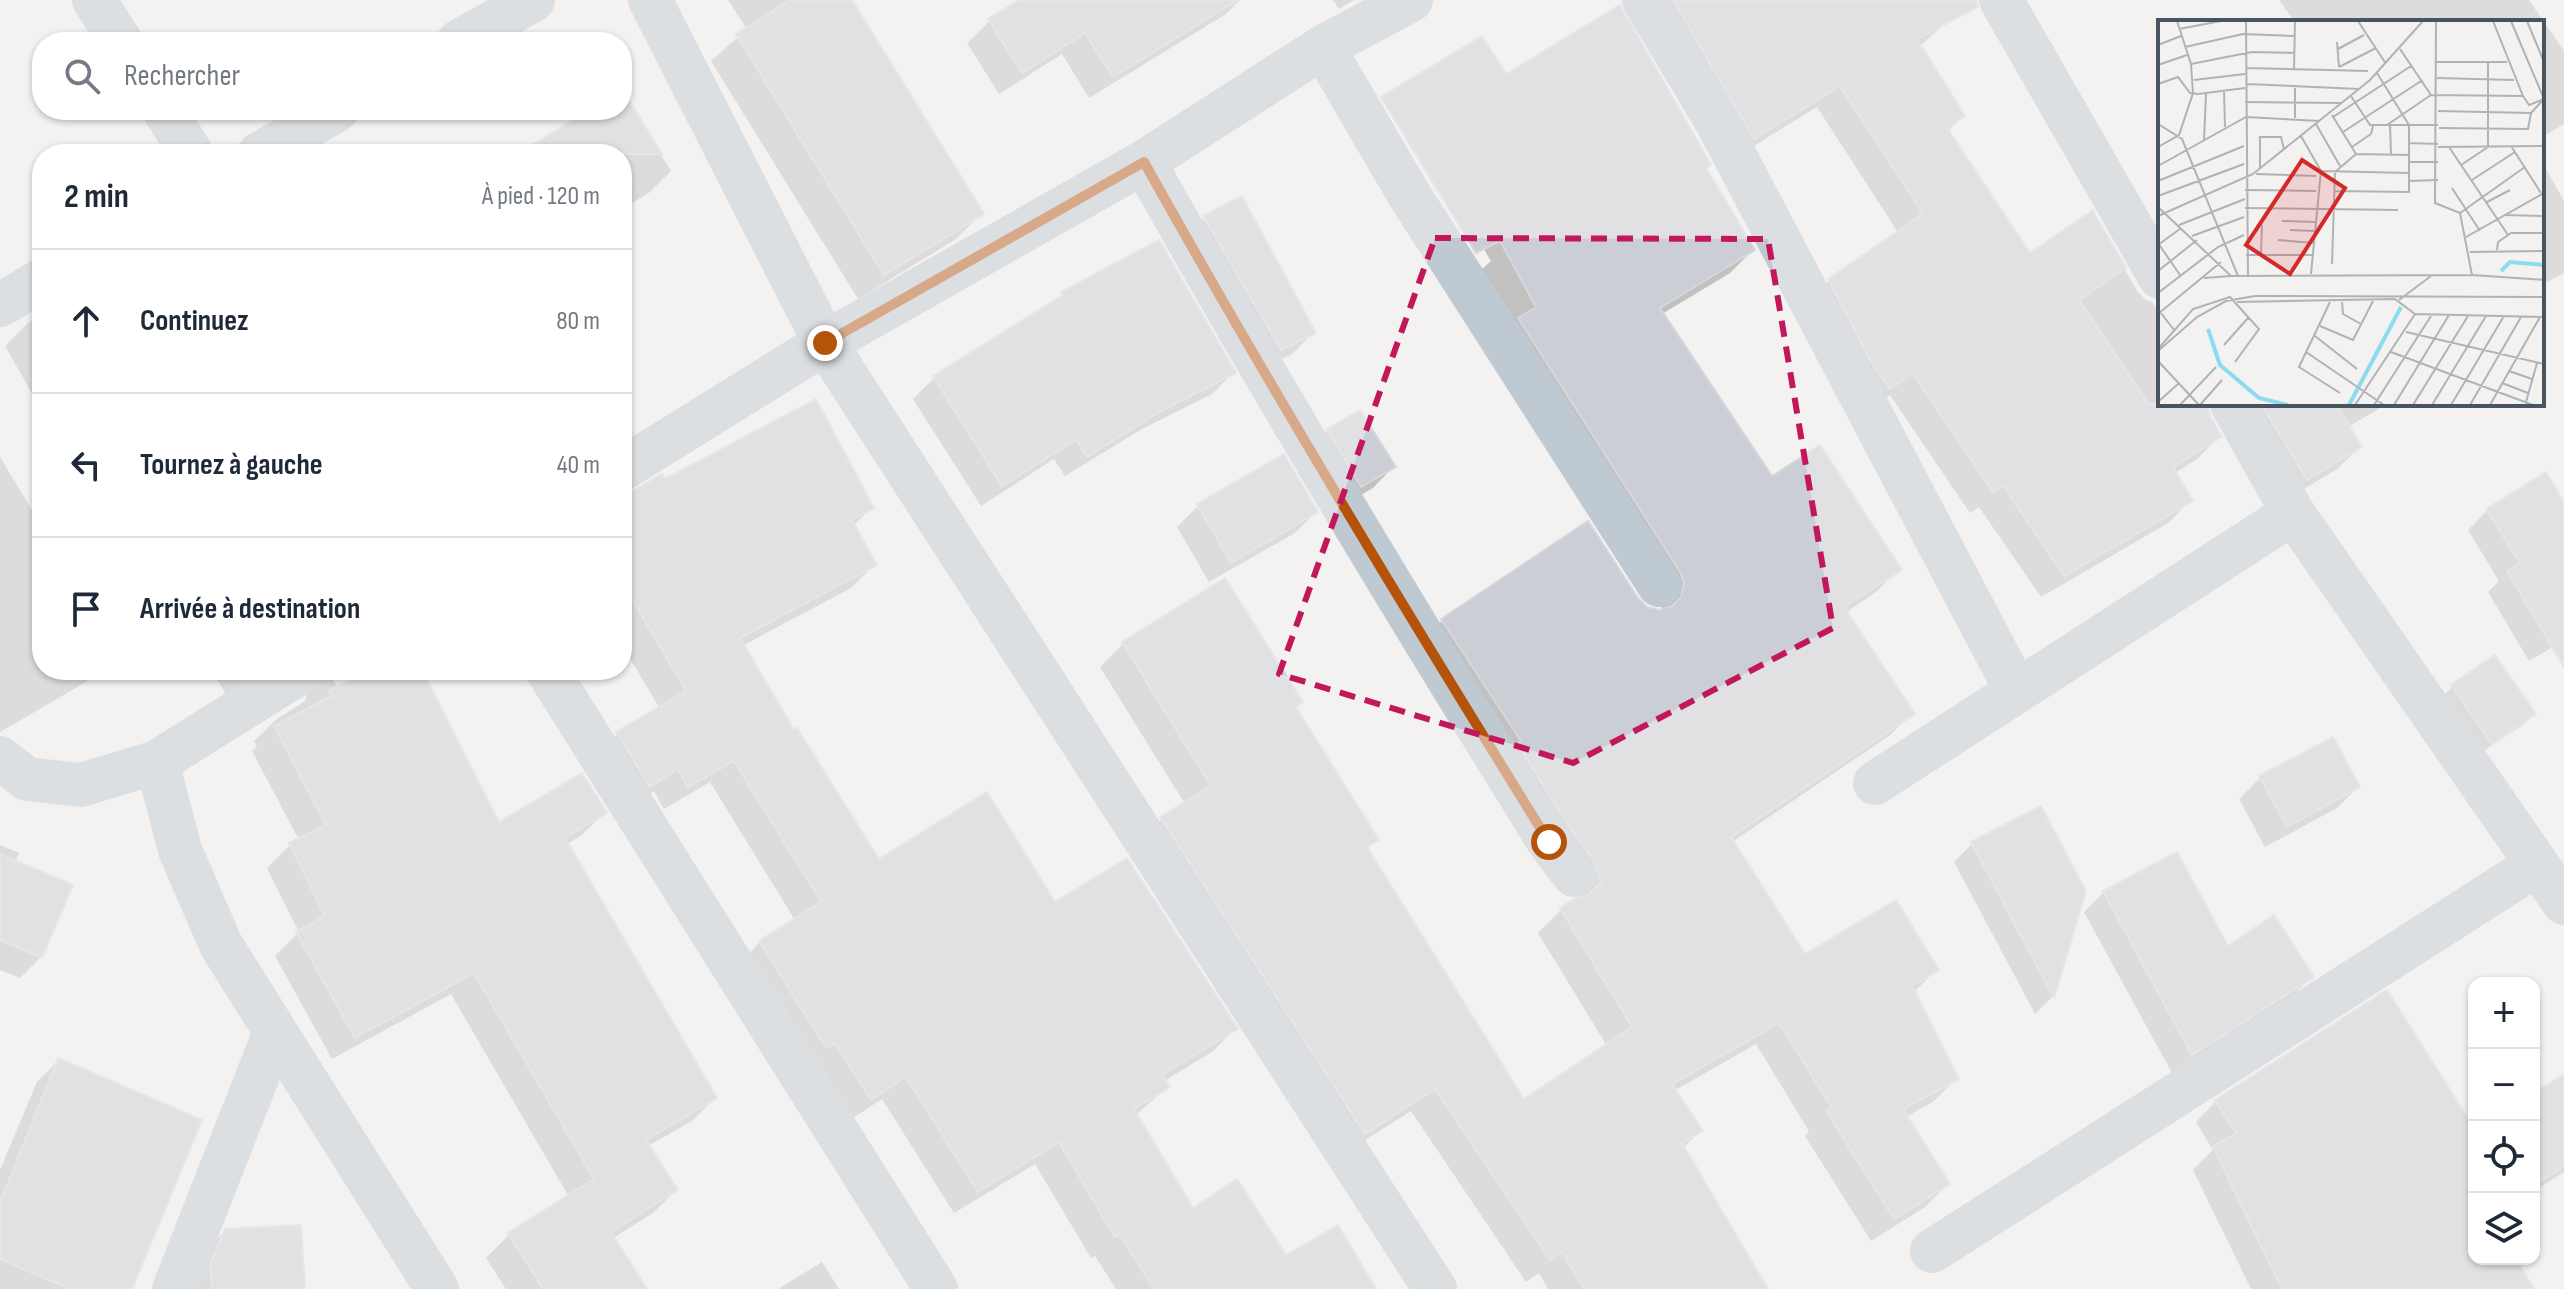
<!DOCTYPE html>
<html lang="fr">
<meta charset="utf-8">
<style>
:root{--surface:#fff;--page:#f2f2f3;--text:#1f2937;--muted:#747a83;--line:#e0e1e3}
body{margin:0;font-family:"Sofia Sans Condensed",sans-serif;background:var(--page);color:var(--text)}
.controls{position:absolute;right:24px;bottom:24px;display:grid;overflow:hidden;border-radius:16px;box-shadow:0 2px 6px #0004}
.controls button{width:72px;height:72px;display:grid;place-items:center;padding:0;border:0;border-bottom:2px solid var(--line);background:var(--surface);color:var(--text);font:40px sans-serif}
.stop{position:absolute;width:24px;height:24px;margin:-18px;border:6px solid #b45309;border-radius:50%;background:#fff}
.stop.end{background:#b45309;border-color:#fff;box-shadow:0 2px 8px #0008}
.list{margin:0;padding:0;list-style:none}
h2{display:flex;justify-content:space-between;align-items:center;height:104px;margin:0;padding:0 32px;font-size:34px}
h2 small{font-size:26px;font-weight:400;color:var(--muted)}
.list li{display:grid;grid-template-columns:52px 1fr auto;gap:24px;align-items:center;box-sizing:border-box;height:144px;padding:0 32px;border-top:2px solid var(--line)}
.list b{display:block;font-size:30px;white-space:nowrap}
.list em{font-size:26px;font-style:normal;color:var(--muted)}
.icon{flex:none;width:44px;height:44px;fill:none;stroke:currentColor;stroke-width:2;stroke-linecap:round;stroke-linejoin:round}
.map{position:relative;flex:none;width:2564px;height:1289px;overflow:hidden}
.search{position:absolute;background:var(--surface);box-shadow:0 2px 6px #0004;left:32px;top:32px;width:600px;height:88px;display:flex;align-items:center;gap:20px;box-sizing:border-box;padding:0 28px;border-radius:32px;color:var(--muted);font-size:30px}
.panel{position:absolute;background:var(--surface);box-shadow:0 2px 6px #0004;left:32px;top:144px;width:600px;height:536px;border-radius:32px}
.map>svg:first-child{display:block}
</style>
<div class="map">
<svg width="2564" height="1289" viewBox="0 0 2564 1289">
<rect width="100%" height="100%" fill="#f4f1f1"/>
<path fill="#0003" d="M728,0H850L981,214L956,239L858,299L711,61L747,29Z
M1023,0H1240L1226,14L1089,98L1062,54L999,94L967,43L990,21Z
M1333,0H1354L1339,9Z
M1633,0H1937L1948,21L1919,47L1963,116L1947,132L2029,256L2092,213L2137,291L2146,300L2152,302L2160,314V404H2205L2208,417L2219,437L2197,459L2175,473L2191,500L2168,523L2041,597L1979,507L1970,513L1890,395L1867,410L1807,304L1829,281L1899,234L1817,107L1731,160Z
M2279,0H2529L2564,51V124L2542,137V22H2295Z
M1505,77L1704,169L1753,250L1730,273L1662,314L1772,479L1899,569L1876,592L1845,613L1912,714L1889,736L1732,842L1804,957L1936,970L1913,993L1957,1078L1934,1101L1906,1117L1948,1184L1925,1207L1871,1241L1805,1136L1809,1131L1756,1044L1674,1091L1700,1131L1683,1148L1765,1289H1548L1539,1273L1526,1282L1411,1111L1341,1155L1139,842L1162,819L1185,804L1100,667L1123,644L1225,581L1294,709L1376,840L1366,850L1524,1102L1607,1046L1538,933L1561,910L1577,901L1572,884L1419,643L1442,621L1636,600L1646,609L1661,612L1662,607L1658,595L1481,270L1491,261L1394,101Z
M622,92L671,171L650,192L622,209V154H522L593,110H622Z
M2542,162L2564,201V273L2542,285Z
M1205,218L1313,333L1292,354L1259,370L1183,239Z
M1063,294L1233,373L1212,394L1142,429L1065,476L1054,459L981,506L913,399L934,378L1053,303Z
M42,315V395L35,399L5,346L29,322Z
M2221,404H2387L2348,427L2360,447L2337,469L2284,501Z
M1328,430L1394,466L1373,488L1340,507L1307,452Z
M0,457L42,527V536L37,541L42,550V670H98L86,682L0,732Z
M1283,457L1316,512L1295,533L1209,582L1177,527L1198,506Z
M664,482L871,508L853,526L874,565L851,588L742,646L793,733L878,862L1054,905L1235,1029L1212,1052L1164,1081L1167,1087L1135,1116L1192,1211L1286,1258L1373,1289H1116L1095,1256L1091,1258L1035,1164L954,1213L882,1099L847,1122L737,966L760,942L795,920L710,782L664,809L654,791L626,809L593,757L617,734L660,709L622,645V496Z
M2564,506V640L2529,661L2488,592L2499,581L2468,530L2488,510Z
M2495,658L2533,714L2523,725L2480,753L2442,697L2452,687Z
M211,670H271L227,696Z
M375,670H420L498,824L605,812L582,835L567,844L715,1098L692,1121L648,1146L676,1190L653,1213L613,1238L645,1289H506L486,1258L509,1235L569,1197L451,994L332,1059L275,956L299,932L267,868L290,845L299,840L252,751L257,746L254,741L277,719L305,701L307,694L328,672L338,688Z
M2260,778L2358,787L2337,808L2265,847L2239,799Z
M1973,843L2083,891L2052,997L2035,1014L1954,862Z
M0,845L19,853L15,863L41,957L20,978L0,970Z
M2176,854L2227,949L2312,977L2292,996L2172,1073L2084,912L2104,892Z
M58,1061L130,1289H0V1170L37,1082Z
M2564,1076V1172L2534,1191V1095Z
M2216,1101L2474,1132V1259H2513L2524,1289H2251L2193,1170L2213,1150L2196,1122Z
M225,1231L303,1289H190L204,1252Z
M822,1262L839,1289H778Z"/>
<path fill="#cbced4" stroke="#d5d7dd" stroke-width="2" d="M790,0H852L984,214L884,275L736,34Z
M1019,0H1238L1113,77L1085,33L1022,73L988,19Z
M1673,0H1976L1978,7L1917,39L1965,116L1947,128L2030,253L2093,210L2094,213L2126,268L2079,300L2148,404H2207L2210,416L2222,437L2173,467L2193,501L2064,576L2003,486L1993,492L1913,374L1890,389L1870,360L1828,279L1923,214L1840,86L1754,139Z
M1620,5L1711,165L1706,168L1755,250L1660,308L1772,476L1820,445L1902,570L1844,607L1915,714L1731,837L1805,954L1896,900L1939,970L1912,986L1959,1079L1903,1109L1950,1184L1894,1219L1826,1111L1832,1108L1779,1023L1672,1084L1703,1131L1682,1143L1768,1289H1584L1562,1252L1550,1260L1435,1089L1365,1134L1160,817L1211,786L1122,642L1225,578L1303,702L1296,707L1379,840L1367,847L1524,1099L1632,1027L1560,908L1574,899L1588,895L1601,883L1594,861L1570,828L1517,744L1521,741L1441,619L1588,521L1638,598L1647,607L1659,610L1672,606L1681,597L1684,583L1680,572L1518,318L1536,307L1500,241L1476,253L1381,97L1482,36L1506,74Z
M622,89L662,154H518L589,110H622Z
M1242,196L1316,333L1281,350L1203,216Z
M1159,240L1236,373L1166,408L1087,457L1076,440L1002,486L933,376L1063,295L1061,292Z
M816,399L874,508L852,520L877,565L740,638L794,730L797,728L879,859L987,792L1055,902L1127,858L1238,1029L1162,1075L1170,1087L1134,1109L1193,1208L1237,1179L1286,1255L1338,1225L1376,1289H1154L1119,1234L1115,1237L1059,1142L978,1192L906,1077L871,1100L835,1043L826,1048L759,941L821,902L734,761L688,787L678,769L650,787L616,732L686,691L622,582V497L662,474L665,479Z
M2261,404H2336L2362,447L2307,480Z
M1360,410L1396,467L1361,487L1327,429Z
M1284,454L1318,512L1231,563L1197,504Z
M2546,472L2564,502V667L2507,571L2520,563L2486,509Z
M2495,655L2536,714L2492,744L2451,685Z
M370,670H422L499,822L582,773L607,813L565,838L717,1098L646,1140L678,1190L611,1232L647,1289H543L508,1233L594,1179L474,973L355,1038L296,932L325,916L289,843L326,825L274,726L332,696L329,691Z
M2333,737L2360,787L2287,827L2259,776Z
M2041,806L2086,891L2054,998L1971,842Z
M2177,852L2228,946L2274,915L2314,977L2192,1055L2103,891Z
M0,854L73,885L42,958L0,940Z
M2387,990L2474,1128V1259H2516L2534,1289H2282L2213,1147L2236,1133L2215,1100Z
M58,1058L202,1120L132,1289H70L0,1259V1203Z
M2564,1074V1166L2534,1185V1093Z
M301,1225L305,1289H212L210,1265L225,1229Z"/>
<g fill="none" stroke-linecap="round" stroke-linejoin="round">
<path stroke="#bfc9d1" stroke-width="44" d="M94,0L121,42
M650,0L825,343L1435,1289
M1644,0L1718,124L2016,690
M2001,0L2160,277
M458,42L533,0
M1323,47L1408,193L1659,585
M164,110L192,154
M259,154L337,110
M1144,162C1273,393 1410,618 1549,842L1574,875
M0,305L42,280
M2232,404L2293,513L2564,903
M622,469L825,343L1144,162L1323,47L1411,0
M547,670L936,1289
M0,758L27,779L81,785L157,762L304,670
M157,762L180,850L221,945L437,1289
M1875,783L2293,513
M1932,1251L2536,865
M174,1289L275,1032"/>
</g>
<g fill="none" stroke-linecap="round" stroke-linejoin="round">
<path stroke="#b45309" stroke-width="10" d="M825,343L1144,162C1273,393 1410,618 1549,842"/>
</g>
<path d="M0 0H2564V1289H0ZM1435,238L1768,239L1833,628L1573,763L1279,674Z" fill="#f4f1f1" fill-opacity=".55" fill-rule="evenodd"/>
<path fill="none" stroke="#c2185b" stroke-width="6" stroke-dasharray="16 10" stroke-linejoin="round" d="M1435,238L1768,239L1833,628L1573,763L1279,674Z"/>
<g transform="translate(2158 20)">
<rect width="386" height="386" fill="#f4f1f1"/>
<path fill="none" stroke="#8bdcf0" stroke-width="4" d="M343,251L352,242L386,245M50,309L62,345L101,378L130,385M191,385L243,287"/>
<path fill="none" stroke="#afb3b7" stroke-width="2" d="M88,1L90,255M200,1L228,44M278,1L277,183L302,193L314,255M335,1L365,76M353,1L386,79M369,1L386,42M21,9L63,1M179,22L181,47M0,25L23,16M27,27L85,14L137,16M180,29L206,15M242,29L273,75M278,42H349M33,44L94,32L137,33M0,45L29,35M181,47L218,28M88,48L210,51M136,49L137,1M279,58L356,60M36,60L87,54M0,64L20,57L32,73L40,74L87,68M88,64L201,69M137,65V98M66,71L67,107M193,76L212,105H280M87,82L184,83M280,91L373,93M174,95L198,134M175,97L253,46M0,104L24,119L80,256M158,104L182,146M229,105L273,75L365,76L371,85L386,79M232,105L233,134M281,108L370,109L373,93L384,81M185,112L263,61M143,116L163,151M46,120L48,74M251,123L280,124M353,126L383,173M0,127L21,115L35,73L33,44L19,1M194,127L213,114L215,106M280,127L386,126M291,127L350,215M251,142H280M303,145L330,127V42M0,146L88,97L162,101M102,149V117H123L126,129M163,151L251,153M98,154L158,156M314,160L357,132M0,161L86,126M251,161L280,160M294,168L322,211M87,170L158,171M177,171L251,172V105L219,53M0,176L86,144M329,182L352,170M0,187L73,256L314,255L386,260M87,188L240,190M302,193L367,147M348,195L386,196M0,196L95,154L212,60L265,1M124,201L157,202M21,205L87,179M132,210L157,211M34,216L86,197M308,217L386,173M120,220L156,223M0,223L22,255M0,225L23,208M339,230L340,222L353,213H386M312,232L386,231M103,234L104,205M88,235H156M174,244L177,152L198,134L251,135M0,251L39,220M153,254L163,151M46,258L73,256M0,273L60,227L86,215M241,280L273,256M79,282L237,279L257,294L386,297M172,282L141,347L182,373M184,282L185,294L203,304M0,289L16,310M0,294L63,242M162,306L195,320L215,281M248,312L386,344M157,316L199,349M66,325L90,298M0,329L35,289L72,277L101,309L77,342M0,331L39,297L68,281L97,276L386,277M148,332L226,385M233,332L375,385M0,341L41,385M351,351L374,359M344,363L370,373M0,382L21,363M368,382L379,343M22,385L58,347M42,385L64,360M197,385L257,294M216,385L273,296M236,385L291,295M255,385L310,296M274,385L328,296M293,385L346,296M312,385L363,297M332,385L382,297"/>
<path fill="#d62828" fill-opacity="0.15" stroke="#d62828" stroke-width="4" d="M144,140L187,168L132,254L88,225Z"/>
<rect width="386" height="386" fill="none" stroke="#485560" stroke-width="4"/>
</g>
</svg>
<div class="controls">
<button>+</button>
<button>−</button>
<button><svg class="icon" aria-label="locate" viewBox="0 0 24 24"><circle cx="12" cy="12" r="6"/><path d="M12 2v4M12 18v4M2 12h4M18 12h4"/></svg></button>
<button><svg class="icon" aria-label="layers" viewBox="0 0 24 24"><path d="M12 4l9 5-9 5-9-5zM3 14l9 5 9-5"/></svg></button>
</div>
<div class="stop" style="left:1549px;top:842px"></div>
<div class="stop end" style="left:825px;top:343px"></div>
<div class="search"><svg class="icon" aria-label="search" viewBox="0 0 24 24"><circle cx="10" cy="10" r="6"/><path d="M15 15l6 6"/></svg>Rechercher</div>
<section class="panel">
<h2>2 min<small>À pied · 120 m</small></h2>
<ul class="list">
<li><svg class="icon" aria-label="ahead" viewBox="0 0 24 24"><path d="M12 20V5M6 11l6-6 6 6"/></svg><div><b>Continuez</b></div><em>80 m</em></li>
<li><svg class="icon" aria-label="left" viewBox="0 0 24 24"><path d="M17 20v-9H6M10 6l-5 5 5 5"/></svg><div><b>Tournez à gauche</b></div><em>40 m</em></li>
<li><svg class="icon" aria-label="arrive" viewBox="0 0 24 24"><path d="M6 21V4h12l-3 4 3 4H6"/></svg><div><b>Arrivée à destination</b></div></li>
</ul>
</section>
</div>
